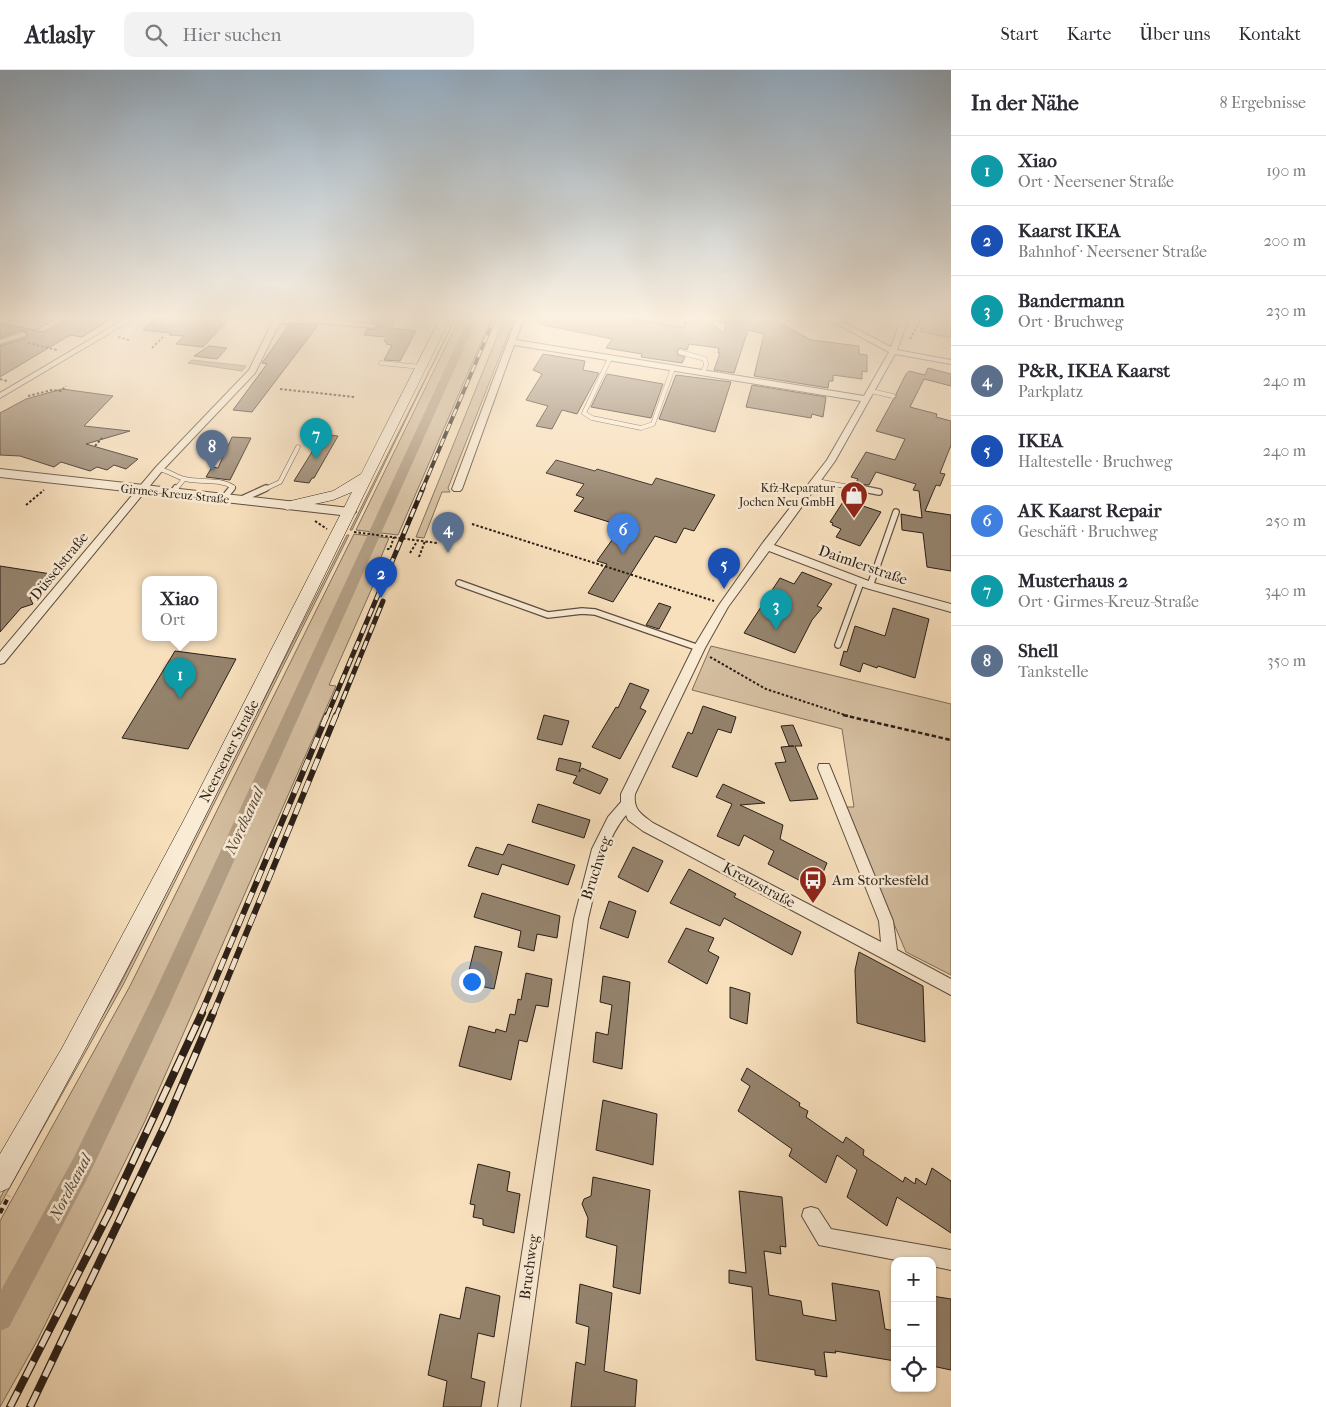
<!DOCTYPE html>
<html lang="de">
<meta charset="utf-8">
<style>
:root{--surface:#fff;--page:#f2f2f3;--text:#2b2b33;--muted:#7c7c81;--line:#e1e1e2;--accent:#2563eb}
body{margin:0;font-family:"IM FELL French Canon",serif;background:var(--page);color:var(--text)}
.controls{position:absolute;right:15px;bottom:15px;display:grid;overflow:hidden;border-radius:10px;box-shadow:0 1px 4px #0004}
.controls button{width:45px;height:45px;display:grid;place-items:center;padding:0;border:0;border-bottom:1px solid var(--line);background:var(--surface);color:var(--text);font:25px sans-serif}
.you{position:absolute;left:471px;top:911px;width:18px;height:18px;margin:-12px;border:4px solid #fff;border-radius:50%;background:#1a73e8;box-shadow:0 0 0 8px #1a73e833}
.badge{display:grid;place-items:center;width:32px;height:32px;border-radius:50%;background:var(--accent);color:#fff;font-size:16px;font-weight:700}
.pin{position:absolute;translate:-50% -41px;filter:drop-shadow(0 1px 2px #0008)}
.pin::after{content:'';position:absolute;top:26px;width:18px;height:15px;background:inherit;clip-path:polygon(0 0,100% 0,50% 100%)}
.popup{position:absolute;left:142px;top:506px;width:75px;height:65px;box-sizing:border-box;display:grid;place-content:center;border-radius:10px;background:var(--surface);filter:drop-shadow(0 1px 4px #0005);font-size:16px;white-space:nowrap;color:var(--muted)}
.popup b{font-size:19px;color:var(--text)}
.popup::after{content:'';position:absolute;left:50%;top:100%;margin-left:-10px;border:10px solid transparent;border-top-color:var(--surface)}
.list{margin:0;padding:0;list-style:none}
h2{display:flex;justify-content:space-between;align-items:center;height:65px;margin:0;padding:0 20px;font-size:21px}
h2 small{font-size:16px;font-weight:400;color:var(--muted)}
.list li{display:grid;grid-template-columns:32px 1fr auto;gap:15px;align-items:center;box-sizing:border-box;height:70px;padding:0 20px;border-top:1px solid var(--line)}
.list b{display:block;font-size:19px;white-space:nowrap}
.list p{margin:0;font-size:16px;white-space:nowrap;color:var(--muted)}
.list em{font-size:16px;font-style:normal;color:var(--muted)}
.icon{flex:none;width:28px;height:28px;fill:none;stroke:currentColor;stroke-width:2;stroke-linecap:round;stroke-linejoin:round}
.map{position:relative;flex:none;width:951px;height:1337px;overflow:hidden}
header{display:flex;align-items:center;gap:30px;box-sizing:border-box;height:70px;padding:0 25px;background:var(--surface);border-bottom:1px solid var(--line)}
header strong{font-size:24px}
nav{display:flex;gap:28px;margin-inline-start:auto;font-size:18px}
.search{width:350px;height:45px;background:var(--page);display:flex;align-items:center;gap:12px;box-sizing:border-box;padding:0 18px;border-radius:10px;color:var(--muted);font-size:19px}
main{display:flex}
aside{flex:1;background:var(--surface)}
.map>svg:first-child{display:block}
</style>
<header>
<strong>Atlasly</strong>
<div class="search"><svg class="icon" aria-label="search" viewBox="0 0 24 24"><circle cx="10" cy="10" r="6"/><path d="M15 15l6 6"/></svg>Hier suchen</div>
<nav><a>Start</a><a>Karte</a><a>Über uns</a><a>Kontakt</a></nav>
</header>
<main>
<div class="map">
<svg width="951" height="1337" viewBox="0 0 951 1337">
<rect width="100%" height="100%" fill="#f8e0bd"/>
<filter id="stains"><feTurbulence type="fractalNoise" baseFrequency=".004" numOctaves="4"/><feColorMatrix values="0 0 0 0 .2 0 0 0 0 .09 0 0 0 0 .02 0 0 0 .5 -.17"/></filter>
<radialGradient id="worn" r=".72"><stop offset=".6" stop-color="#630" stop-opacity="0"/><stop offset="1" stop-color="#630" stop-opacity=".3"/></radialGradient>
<path fill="#d5bfa1" stroke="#7f6e5c" d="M456,247L352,460H350Z
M460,247H492L398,465L356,460Z
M505,247H515L448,418L450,422H442L424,468L416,467Z
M929,247L951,251V268L920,261Z
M354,464L389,468L374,504L376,509L329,615L336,616L145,1051L37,1271L0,1337V1151L130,916Z
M347,465H349L123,915L0,1135V1128L120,915Z
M711,576L951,634V905L906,882L844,737H854L842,659L692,620Z"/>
<path fill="#b29e85" stroke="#7b6b59" d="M192,290L246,296L242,301L188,293Z"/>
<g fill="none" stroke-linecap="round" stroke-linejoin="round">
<path fill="#b29e85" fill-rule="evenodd" d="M469,247H478L168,938L89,1105L9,1257L0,1261V1222L73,1089L154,924Z"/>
</g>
<path fill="#95836d" stroke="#291e17" d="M69,247H114L82,267L70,265L0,307V276L26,268L28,263L21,260L0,268V253L44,262Z
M156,247H195L194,249L226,252L203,277L176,274L184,266L169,265L171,263L143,260Z
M539,247H703L724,263L726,254L717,251V247H770L811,270L859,276V284L867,285V302L862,301V309L833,305V311H829L828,318L754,306L764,264L748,260L734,303L714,300L720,283H718L719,278L689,274L687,280L680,278L677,281L678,285L685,287L682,293L641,287L642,284L606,278L612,269L539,254Z
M375,248L395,250L384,267L364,265L367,259L374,260L379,257L372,252Z
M308,254L318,255L252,342L233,340L267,294L262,293L289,255Z
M392,258L416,261L400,291L384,290L392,275L386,274L387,272L384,271Z
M209,276L227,278L217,289L194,286Z
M543,284L585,291L583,300L599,303L577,344L562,340L552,359L536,356L548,336L526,330L542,304L533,300Z
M928,298L951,304V316L924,309L910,337L937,344L936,347L951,351V375L940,403L945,404L940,416L936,415L925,441L951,445V501L927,497L923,463L902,460L901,444L922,448L919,421L913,420L916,414L876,402L869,415L855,414L858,409L851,407L866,382L895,390L905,369L876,361L893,330L896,327V324L906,304L909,301L925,305Z
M607,304L663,314L651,348L591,337Z
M676,305L731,312L715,362L659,349Z
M752,315L826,327L823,347L812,344L811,348L746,337Z
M62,319L113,326L84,356L130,361L86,374L138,389L126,399L114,395L107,400L97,397L90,401L61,392L54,397L20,386L0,385V343L26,329Z
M323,364L338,366L314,408H312L309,413L294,411Z
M232,367L251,368L230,410L206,407L212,397L218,398Z
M556,390L595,401L597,399L652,415L656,408L715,425L694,461L684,458L676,473L655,466L613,532L588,523L607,494L597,491L622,456L574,441L584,428L576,425L584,414L546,403Z
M850,421L865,424L862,431L865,432L863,436L881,442L860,476L836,467L841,459L832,455L833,453L830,452Z
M0,496L51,504L30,528L33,534L21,538L0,562Z
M802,502L832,514L817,536L822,538L812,550L795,583L744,563L780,508L794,514Z
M659,533L671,537L659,559L646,555Z
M893,538L929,549L915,608L878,596L877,598L863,593L860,602L840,595L844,581L847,582L855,556L885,566Z
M175,581L236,589L188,679L122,668Z
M630,613L649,620L640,638L646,641L620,689L592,677L616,637L618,638Z
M703,636L736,647L731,663L718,659L697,707L672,697L688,662L692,664Z
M544,645L569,651L562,675L537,669Z
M793,655L802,676H795L818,729L790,731L775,693L786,692L781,677L794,676H789L781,656Z
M559,688L581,693L579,702L582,698L608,709L600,724L573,713L577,706L556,700Z
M723,714L765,733L740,735L783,755L780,769L827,793L816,819L768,794L774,781L744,765L739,776L717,766L732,734L716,727Z
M538,734L590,750L584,768L532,752Z
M508,774L575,795L568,815L502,794L498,805L468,796L476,777L503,785Z
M633,777L663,791L648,822L618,807Z
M689,799L736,824L734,827L801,862L792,885L724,848L720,856L670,833Z
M482,823L560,846L557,868L537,864L534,881L518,877L521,861L474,847Z
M609,831L636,841L628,868L600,858Z
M686,858L714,868L708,881L719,887L707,914L668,892Z
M475,876L502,882L494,919L466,913Z
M859,882L923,916L925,972L857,953L855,900Z
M526,903L552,909L548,937L536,935L527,972L519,970L511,1010L459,996L469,956L495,963L496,959L506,962L510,944L515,945L518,929L521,930Z
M603,906L630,912L622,999L593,992L596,962L608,965L612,935L600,932Z
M730,917L750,923L747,954L730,948Z
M747,998L800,1033L799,1036L808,1041L806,1047L843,1073L846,1067L864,1080L863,1085L903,1112L905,1107L915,1114L916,1108L926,1115L932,1098L951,1111V1163L897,1127L887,1156L847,1127L857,1100L837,1085L826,1113L789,1086L792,1079L738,1041L750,1016L741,1010Z
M603,1030L657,1044L653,1095L596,1080Z
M478,1094L510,1102L507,1121L520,1124L514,1163L483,1155V1149L473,1147L475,1135L470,1134Z
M593,1107L650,1120L640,1224L613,1217L617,1176L586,1167L588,1148L582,1134L584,1129L591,1126Z
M739,1121L782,1127L786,1177L780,1176L781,1184L764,1181L769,1225L801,1231L803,1245L836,1251L832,1213L879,1221L885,1259L895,1261V1291L835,1281L836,1283L824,1282L827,1307L815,1305V1300L756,1290L752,1217L729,1213V1200L746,1203Z
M580,1214L612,1223L604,1301L637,1310L635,1337H571L576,1292L585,1295L589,1257L576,1253Z
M466,1217L500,1226L494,1267L478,1263L471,1308L485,1312L481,1337H443L447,1311L428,1305L440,1244L460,1249Z
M932,1226L951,1229V1300L932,1296Z"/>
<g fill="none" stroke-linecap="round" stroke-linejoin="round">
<g stroke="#5d4e40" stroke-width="5">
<path id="service-far1" d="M680,282L705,289L706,295L703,303
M610,288L584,343L592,348L641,358L653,354L673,298
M381,293L421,297
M871,321L893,326
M159,399C169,401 176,407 185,409C201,413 219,408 233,417L231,420
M817,411L866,420
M175,420L184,409
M263,420L280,412L298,377"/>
</g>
<g stroke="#5d4e40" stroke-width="8">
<path id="service" d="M859,418L879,422
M172,424L176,418
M223,429L232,418
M242,429L266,418
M459,513L548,545L582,541L595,542L699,578
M870,516L896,442
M838,575L861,512"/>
</g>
<g stroke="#5d4e40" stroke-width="2">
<path id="minor" d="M128,247H137L0,328V323Z
M275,247H282L281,250L308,248L373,254L377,256L373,258L308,252L279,254L255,303L162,401L4,593L0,594V582L156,397L249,300Z
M517,247H524L516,270L864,326L889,282L824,247H833L891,277L902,247H909L897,280L951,290V294L895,284L835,391L774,475L874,513L951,534V542L866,518L769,481L728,537L705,578L635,724C633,740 641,744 653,753L881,872L879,851L818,698L819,694H829L893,851L897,880L951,909V925L643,761L628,750L626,745C602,774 597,813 588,849L520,1337H498L574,849L592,779L608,747L621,732V724L693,578L719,535L762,474L827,390L861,331L514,275L462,419L460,421H454L452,419Z
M22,262L26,264L25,266L0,274V270Z
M811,1137L818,1139L831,1159L951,1180V1200L932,1196V1191H901L819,1175L802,1146L804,1139Z"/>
</g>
<g stroke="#5d4e40" stroke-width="2">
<path id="tertiary" d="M0,399L350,438L356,442L350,446L0,407Z"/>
</g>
<g stroke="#291e17" stroke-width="1">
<path id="secondary" d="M441,247H451C307,539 168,834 9,1118L0,1122V1084L62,978L185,748L352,422L333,430L287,440L280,436L282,433L333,421L361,404Z"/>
</g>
<path stroke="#291e17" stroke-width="2" stroke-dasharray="2.5 2" stroke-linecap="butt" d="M617,247L684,258L688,247
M726,247L725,252L729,255
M765,251L774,253
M758,255L765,251L761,247
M33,261L58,247
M118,267L129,270
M910,269L923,247
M28,273L57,280
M152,278L163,267
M0,309L7,311
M280,319L355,327
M28,326L52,320L61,321L66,316
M95,376L102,368
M26,435L44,420
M315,451L327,459
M472,454L714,531
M354,462L437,473
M387,479H390L394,467
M410,483L418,470
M419,487L425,471
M710,587L766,619L848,646"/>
<path stroke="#291e17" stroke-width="2.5" stroke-dasharray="4.5 2.5" stroke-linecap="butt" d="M843,645L951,670"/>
<path stroke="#291e17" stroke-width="4" stroke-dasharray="5.5 4" stroke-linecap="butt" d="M0,1143L9,1126"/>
<use href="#service-far1" stroke="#faebd4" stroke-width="4"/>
<use href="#service" stroke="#faebd4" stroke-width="5.5"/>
<use href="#minor" fill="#faebd4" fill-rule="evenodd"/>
<use href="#tertiary" fill="#faebd4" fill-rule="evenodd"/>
<use href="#secondary" fill="#faebd4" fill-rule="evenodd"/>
<g stroke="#291e17" stroke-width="4">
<path id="rail-far3" d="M422,420L495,247"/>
</g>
<g stroke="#291e17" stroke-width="5">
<path id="rail-far2" d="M327,646L423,418
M336,646L383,531"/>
</g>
<g stroke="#291e17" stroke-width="6">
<path id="rail-far1" d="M201,944L327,645
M213,944L336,645"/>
</g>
<g stroke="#291e17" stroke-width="8">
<path id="rail" d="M10,1337L108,1145L202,943
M30,1337L166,1053L213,943"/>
</g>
<use href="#rail-far3" stroke="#faebd4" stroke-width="2.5" stroke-dasharray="8" stroke-linecap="butt"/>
<use href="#rail-far2" stroke="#faebd4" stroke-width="3" stroke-dasharray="9" stroke-linecap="butt"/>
<use href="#rail-far1" stroke="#faebd4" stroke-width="4.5" stroke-dasharray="12" stroke-linecap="butt"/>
<use href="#rail" stroke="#faebd4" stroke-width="5.5" stroke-dasharray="17" stroke-linecap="butt"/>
</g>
<linearGradient id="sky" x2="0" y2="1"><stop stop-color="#92abc0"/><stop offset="0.57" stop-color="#fcf1e1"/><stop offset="1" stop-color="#fcf1e1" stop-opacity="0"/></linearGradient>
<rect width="951" height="435" fill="url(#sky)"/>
<defs>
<g id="shop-pin" transform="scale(1.4375)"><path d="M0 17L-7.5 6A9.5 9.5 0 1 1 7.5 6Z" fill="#8f2418" stroke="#faebd4"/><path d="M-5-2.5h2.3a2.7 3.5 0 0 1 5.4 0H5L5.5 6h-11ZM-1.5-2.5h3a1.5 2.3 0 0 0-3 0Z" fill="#fff"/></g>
<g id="bus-pin" transform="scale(1.4375)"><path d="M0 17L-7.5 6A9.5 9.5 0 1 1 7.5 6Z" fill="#8f2418" stroke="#faebd4"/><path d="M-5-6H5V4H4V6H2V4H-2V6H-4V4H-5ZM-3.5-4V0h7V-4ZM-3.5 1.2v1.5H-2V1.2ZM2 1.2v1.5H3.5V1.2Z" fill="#fff"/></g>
</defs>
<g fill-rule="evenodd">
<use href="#shop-pin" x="854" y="425"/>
<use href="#bus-pin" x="813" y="810"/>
</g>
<g text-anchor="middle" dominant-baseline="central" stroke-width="5" stroke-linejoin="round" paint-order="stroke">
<g font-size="12" fill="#291e17" stroke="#faebd4" text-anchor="end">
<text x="835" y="418">Kfz-Reparatur<tspan x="835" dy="14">Jochen Neu GmbH</tspan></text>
</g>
<g font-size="12" fill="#291e17" stroke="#faebd4">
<text transform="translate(175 424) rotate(6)">Girmes-Kreuz-Straße</text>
</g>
<g font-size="15" fill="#291e17" stroke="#faebd4">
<text transform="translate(863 495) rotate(19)">Daimlerstraße</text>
<text transform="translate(59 496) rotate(-51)">Düsselstraße</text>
<text transform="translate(229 681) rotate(-63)">Neersener Straße</text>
<text transform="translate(596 798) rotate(-72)">Bruchweg</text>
<text transform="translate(759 815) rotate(28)">Kreuzstraße</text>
<text transform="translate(529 1197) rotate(-82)">Bruchweg</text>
</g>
<g font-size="15" fill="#291e17" stroke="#faebd4" text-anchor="start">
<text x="832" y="810">Am Storkesfeld</text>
</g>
<g font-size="16" font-style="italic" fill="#594b3e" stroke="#faebd4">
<text transform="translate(244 751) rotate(-65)">Nordkanal</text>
<text transform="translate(70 1117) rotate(-62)">Nordkanal</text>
</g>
</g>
<rect width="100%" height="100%" filter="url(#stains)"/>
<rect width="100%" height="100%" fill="url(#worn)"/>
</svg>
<div class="controls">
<button>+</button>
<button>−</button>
<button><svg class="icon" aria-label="locate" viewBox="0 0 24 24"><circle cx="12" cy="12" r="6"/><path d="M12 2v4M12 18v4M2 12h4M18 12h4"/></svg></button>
</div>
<div class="you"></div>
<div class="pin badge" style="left:180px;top:629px;background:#0f9aa8">1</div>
<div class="popup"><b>Xiao</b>Ort</div>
<div class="pin badge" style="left:381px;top:528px;background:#1a4fb4">2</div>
<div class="pin badge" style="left:776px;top:560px;background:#0f9aa8">3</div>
<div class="pin badge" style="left:448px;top:483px;background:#5c6f8a">4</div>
<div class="pin badge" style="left:724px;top:519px;background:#1a4fb4">5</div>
<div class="pin badge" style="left:623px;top:484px;background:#3f7fe0">6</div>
<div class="pin badge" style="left:316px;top:389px;background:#0f9aa8">7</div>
<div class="pin badge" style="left:212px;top:401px;background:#5c6f8a">8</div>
</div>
<aside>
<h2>In der Nähe<small>8 Ergebnisse</small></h2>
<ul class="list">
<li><span class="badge" style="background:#0f9aa8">1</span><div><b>Xiao</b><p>Ort · Neersener Straße</p></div><em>190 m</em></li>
<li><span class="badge" style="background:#1a4fb4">2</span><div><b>Kaarst IKEA</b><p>Bahnhof · Neersener Straße</p></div><em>200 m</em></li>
<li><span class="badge" style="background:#0f9aa8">3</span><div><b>Bandermann</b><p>Ort · Bruchweg</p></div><em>230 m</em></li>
<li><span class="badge" style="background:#5c6f8a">4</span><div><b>P&amp;R, IKEA Kaarst</b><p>Parkplatz</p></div><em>240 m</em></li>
<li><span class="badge" style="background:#1a4fb4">5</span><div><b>IKEA</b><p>Haltestelle · Bruchweg</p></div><em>240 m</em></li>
<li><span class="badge" style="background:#3f7fe0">6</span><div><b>AK Kaarst Repair</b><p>Geschäft · Bruchweg</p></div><em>250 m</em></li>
<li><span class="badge" style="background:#0f9aa8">7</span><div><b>Musterhaus 2</b><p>Ort · Girmes-Kreuz-Straße</p></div><em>340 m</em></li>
<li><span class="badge" style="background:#5c6f8a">8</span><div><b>Shell</b><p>Tankstelle</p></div><em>350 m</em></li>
</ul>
</aside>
</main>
